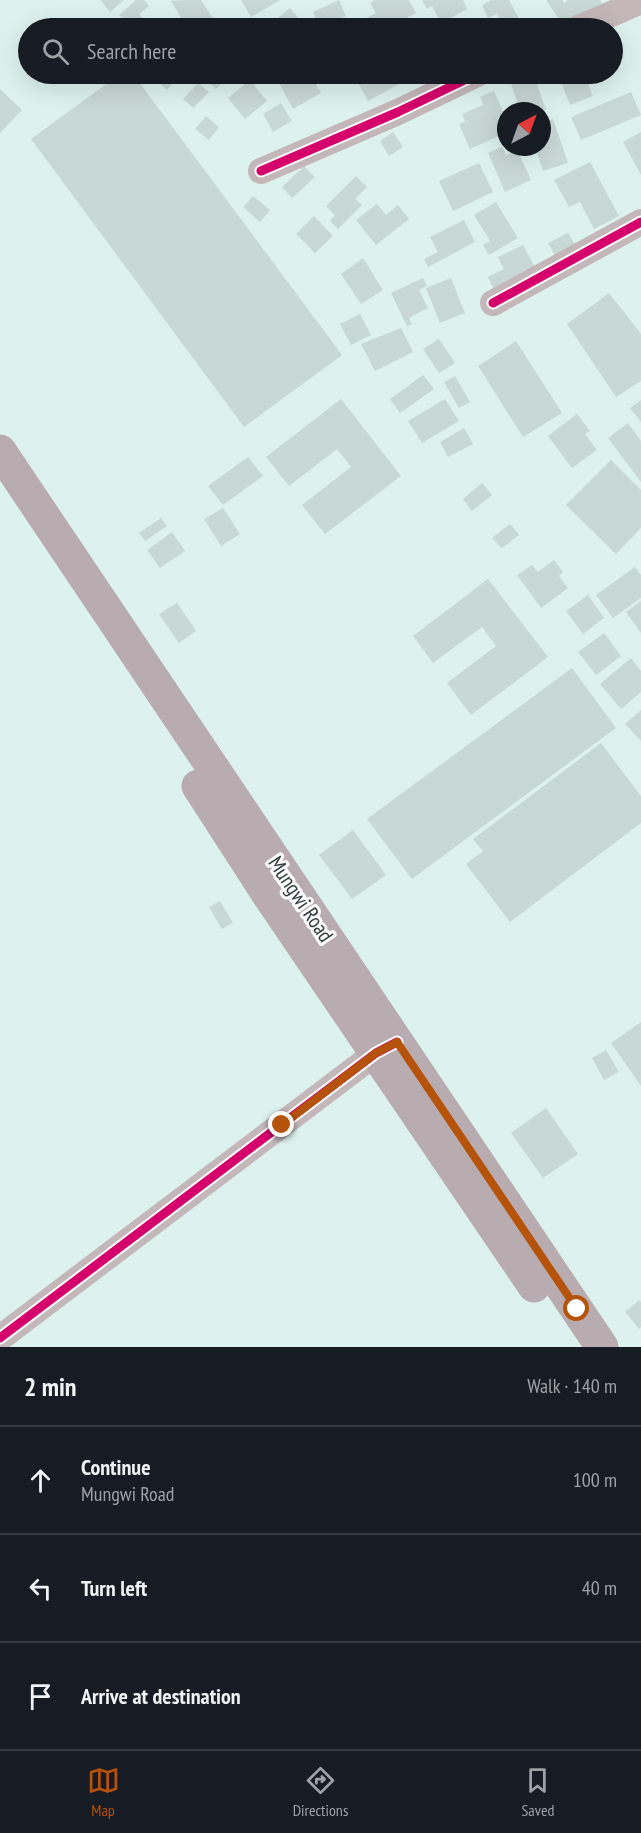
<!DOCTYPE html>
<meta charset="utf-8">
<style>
:root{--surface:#171b24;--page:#242831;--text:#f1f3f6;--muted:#9ea1a6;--line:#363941;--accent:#b45309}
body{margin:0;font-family:"PT Sans Narrow",sans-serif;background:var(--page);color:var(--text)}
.compass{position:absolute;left:497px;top:102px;width:54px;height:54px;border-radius:50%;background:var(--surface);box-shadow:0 6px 24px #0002;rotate:41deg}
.stop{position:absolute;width:18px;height:18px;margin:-14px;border:4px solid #b45309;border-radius:50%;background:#fff}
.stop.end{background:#b45309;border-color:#fff;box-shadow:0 2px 6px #0008}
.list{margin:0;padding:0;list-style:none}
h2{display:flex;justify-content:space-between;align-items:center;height:78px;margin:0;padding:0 24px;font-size:26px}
h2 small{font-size:20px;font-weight:400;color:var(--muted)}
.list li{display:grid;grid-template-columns:39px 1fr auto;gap:18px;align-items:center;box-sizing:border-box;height:108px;padding:0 24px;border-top:2px solid var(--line)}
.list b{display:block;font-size:22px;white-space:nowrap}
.list p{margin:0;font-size:20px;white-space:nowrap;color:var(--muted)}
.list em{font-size:20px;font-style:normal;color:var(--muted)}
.icon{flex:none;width:33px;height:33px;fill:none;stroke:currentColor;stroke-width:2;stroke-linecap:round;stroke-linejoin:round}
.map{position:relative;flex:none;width:641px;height:1347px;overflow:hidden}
.search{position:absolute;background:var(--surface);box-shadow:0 6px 24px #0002;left:18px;right:18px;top:18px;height:66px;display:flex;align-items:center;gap:15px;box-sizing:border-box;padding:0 21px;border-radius:33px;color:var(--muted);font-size:22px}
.sheet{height:402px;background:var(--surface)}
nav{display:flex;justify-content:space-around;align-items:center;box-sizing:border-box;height:84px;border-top:2px solid var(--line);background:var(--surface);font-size:16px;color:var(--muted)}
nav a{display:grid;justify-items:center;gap:3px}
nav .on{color:var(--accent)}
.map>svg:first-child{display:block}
</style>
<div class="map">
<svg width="641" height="1347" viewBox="0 0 641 1347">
<rect width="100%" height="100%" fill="#ddf2ef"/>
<path fill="#c8d8d6" d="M100,0H124L110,12Z
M136,0H144L149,6L139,14L149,26L145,28H131L119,15Z
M184,0H201L216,23L207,28H187L171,1Z
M241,0H280L251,17Z
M339,0L346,16L319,28L313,12Z
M375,0H409L416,13L388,28H369L364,19L376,13L370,3Z
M422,0H463L467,9L441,23L432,6L427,9Z
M491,0H509L524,28H504L497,14L488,18L482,5Z
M546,0H562L564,3L568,0H600L603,5L565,28Z
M290,8L307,28H269L267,27Z
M120,74H133L342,355L244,427L31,139Z
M163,74H173L178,78L167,90L157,80Z
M200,74H230L216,89Z
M291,74L296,80L310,74L321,93L293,109L278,81Z
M360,74H378L383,82L399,74L403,82L368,101L355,77Z
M558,74H584L593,96L570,105Z
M534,76L546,110L520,111L511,84Z
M250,80L267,101L245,119L228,98Z
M198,83L209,92L193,108L183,99Z
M0,89L22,110L0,133Z
M494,91L506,118V133L470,149L459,124L465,122L462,114L483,105L480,97Z
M631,92L641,115L581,140L571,117Z
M281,103L292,121L273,132L263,114Z
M206,116L219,127L209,140L195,129Z
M553,119L568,163L543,171L535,147H542V123Z
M393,132L403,147L389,156L380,141Z
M641,132V175L623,142Z
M502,147L506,155L517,149L531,180L505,192L488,153Z
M590,162L619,216L594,229L580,202L569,207L554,180Z
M479,163L493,192L453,211L439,181Z
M304,166L315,177L292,198L282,187Z
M356,176L367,187L355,199L362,205L338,229L330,221L335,215L326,206Z
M253,196L270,210L260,222L243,207Z
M496,202L518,238L489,255L483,245L490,241L474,215Z
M377,204L386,215L398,205L409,219L376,245L356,220Z
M314,216L333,236L315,253L296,234Z
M464,220L475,242L428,267L424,259L438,252L430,237Z
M568,233L576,246L556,257L548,243Z
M523,245L536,269L494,290L488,277L504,269L498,257Z
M363,258L383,290L361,304L341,274Z
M423,278L427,286L419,290L428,308L409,318L412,324L407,326L391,293Z
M451,278L465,313L440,323L426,288Z
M609,293L641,334V381L616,397L567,324Z
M360,314L371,335L351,345L340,324Z
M401,328L413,352L375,371L361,344Z
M439,339L455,363L439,373L423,349Z
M516,341L562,413L523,437L478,366Z
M423,375L434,389L400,413L390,399Z
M455,376L470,402L459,408L444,382Z
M341,399L401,476L325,534L302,505L351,467L337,449L289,486L266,457Z
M445,399L459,421L422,443L408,421Z
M641,400V422L630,408Z
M577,414L590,431L585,434L597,450L572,468L548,436Z
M628,423L641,441V482L608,438Z
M464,428L473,444L448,457L440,442Z
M248,457L263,476L223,505L208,486Z
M611,460L641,490V528L616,554L566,505Z
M482,483L492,495L472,511L463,499Z
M223,508L240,534L221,546L204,519Z
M161,518L167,526L145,541L139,533Z
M510,524L519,535L502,548L492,538Z
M172,532L185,551L160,568L147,550Z
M554,560L563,572L559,576L568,588L541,608L517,575L532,565L538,572Z
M635,567L641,575V598L613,618L596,595Z
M488,579L548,657L471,715L447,683L496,646L482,627L433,663L413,636Z
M588,595L604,618L583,634L566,611Z
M641,601V633L626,612Z
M177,603L196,631L179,643L159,614Z
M604,633L621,656L596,675L578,652Z
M631,658L641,671V692L621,709L600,684Z
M572,668L616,728L412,879L367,819Z
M641,710V741L625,724Z
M601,743L641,796V823L510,922L466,864L483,851L473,839Z
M353,830L386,875L352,899L319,855Z
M220,901L233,923L222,929L209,907Z
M641,1022V1086L611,1043Z
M606,1050L619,1072L604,1080L592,1058Z
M546,1108L578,1154L543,1178L511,1133Z
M639,1300L641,1302V1327L639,1329L625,1312Z"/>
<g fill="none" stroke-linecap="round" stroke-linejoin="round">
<path stroke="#c3b7ba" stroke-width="26" d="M579,28L639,2
M261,171L398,112L477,74
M493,303L641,222
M0,1338L376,1053L391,1045"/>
<path stroke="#b9acb0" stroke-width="33" d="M0,451L602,1347
M198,786L269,896L534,1286"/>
<g stroke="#fefefe" stroke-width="13">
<path id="cycleway" d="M261,171L398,112L477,74
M493,303L641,222
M0,1338L376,1053L397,1042"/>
</g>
<use href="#cycleway" stroke="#d6006c" stroke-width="9"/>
</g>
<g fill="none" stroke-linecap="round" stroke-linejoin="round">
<path stroke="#b45309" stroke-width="8" d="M282,1125L376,1053L397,1042L577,1309"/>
</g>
<g text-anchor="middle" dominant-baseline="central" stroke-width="6" stroke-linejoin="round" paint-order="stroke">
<g font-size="21" fill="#2e3c3a" stroke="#fefefe">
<text transform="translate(301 899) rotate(56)">Mungwi Road</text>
</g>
</g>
</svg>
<svg class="compass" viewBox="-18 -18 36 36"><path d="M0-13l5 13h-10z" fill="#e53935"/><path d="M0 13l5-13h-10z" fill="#9ea1a6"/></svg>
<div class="stop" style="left:577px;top:1309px"></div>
<div class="stop end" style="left:282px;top:1125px"></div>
<div class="search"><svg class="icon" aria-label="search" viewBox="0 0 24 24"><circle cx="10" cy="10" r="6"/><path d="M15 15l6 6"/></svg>Search here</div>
</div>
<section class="sheet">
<h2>2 min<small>Walk · 140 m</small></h2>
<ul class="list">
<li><svg class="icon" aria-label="ahead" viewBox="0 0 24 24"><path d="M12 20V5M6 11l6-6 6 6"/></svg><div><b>Continue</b><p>Mungwi Road</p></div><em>100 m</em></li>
<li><svg class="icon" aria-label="left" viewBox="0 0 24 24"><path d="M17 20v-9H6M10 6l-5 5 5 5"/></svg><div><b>Turn left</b></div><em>40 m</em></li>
<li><svg class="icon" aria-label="arrive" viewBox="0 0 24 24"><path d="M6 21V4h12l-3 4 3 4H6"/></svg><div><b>Arrive at destination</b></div></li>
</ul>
</section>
<nav>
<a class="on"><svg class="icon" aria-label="map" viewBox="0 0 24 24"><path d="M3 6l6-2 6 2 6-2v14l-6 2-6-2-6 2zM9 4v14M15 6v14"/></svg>Map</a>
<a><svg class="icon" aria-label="directions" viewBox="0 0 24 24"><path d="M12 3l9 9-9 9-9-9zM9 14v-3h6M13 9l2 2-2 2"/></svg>Directions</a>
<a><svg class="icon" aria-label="saved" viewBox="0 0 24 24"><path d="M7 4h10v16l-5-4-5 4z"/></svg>Saved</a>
</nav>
